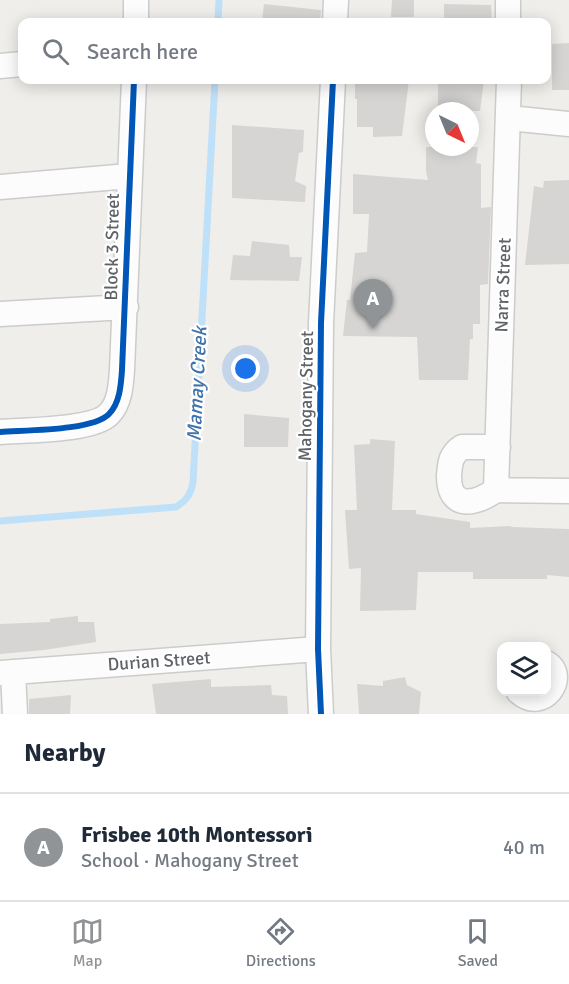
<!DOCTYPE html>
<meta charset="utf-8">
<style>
:root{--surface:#fff;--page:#f6f6f7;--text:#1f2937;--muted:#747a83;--line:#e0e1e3;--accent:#919496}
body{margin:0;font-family:Signika,sans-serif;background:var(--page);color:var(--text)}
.controls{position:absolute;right:18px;bottom:18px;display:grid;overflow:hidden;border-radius:12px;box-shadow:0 3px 15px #0003}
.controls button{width:54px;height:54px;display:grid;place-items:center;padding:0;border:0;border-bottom:2px solid var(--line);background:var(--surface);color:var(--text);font:30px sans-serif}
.compass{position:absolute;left:425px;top:102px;width:54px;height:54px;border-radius:50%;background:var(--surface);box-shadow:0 3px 15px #0003;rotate:137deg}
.you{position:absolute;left:246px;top:369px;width:21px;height:21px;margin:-15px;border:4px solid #fff;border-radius:50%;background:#1a73e8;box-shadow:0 0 0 9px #1a73e833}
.badge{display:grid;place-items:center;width:39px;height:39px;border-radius:50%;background:var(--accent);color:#fff;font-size:20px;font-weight:700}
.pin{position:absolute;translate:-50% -50px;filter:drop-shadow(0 2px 3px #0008)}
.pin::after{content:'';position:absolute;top:32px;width:21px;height:18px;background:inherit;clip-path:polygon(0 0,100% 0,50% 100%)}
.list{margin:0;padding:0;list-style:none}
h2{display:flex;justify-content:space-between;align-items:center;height:78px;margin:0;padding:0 24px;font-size:26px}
h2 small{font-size:20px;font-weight:400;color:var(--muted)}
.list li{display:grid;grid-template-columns:39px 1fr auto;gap:18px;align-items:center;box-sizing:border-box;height:108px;padding:0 24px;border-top:2px solid var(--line)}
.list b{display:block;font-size:22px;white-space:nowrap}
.list p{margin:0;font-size:20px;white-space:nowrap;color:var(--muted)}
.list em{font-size:20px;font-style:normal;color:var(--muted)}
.icon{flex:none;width:33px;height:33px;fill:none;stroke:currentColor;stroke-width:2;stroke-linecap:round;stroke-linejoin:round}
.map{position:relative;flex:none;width:569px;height:714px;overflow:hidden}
.search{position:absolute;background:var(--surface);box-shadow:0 3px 15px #0003;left:18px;right:18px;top:18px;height:66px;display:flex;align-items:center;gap:15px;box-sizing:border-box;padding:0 21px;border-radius:12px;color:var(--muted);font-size:22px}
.sheet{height:186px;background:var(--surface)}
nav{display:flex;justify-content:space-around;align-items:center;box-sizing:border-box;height:84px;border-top:2px solid var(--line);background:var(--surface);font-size:16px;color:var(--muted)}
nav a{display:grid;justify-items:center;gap:3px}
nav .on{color:var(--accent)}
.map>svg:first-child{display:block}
</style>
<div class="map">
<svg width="569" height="714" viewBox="0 0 569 714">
<rect width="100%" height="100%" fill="#efeeea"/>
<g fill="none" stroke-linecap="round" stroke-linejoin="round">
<path stroke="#bfe0f9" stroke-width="7" d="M218,22L219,0
M0,521L176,507C187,500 191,494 193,482L215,80"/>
</g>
<path fill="#d6d5d3" d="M392,0H414V17H391Z
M264,4L321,10L320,22H262Z
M444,4L491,5L492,22H444Z
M569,43V90H552V44Z
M359,80H409L402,136L373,137V127H357V99H355V83L359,82Z
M438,80H484L480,111H438Z
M232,125L304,130L303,152L299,153L295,181L306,186L305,202L232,198Z
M426,147H478L476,163L481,164V208L491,207L488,284L480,285V324H473V339H470L468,380H419L417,337L343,336L347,300H350L355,253L367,252L369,214H353V174L428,180L426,171Z
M569,180V264L525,265L534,186L543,188L544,181Z
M252,241L289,245L290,257H302L299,281L230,280L233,255L250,256Z
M244,414L289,418L288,447H244Z
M370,439L395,441L392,510H416V514L470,522V528L511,526V527L569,529V577L547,575V579H473V572H418L416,610L360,611L361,568L349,569L345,510H357L354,445L370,444Z
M78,616V622H94L96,642L44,650L0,654V624L50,622V619Z
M405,677L407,685L421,692L419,714H359L357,684L383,686V681Z
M211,679V687L271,685L272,695L287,696L288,714H156L152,684Z
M71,695L70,714H29V699Z"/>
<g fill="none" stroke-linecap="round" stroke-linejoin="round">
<g stroke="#cbcccc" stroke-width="27">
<path id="minor" d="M508,0V22
M136,22V0
M335,22L336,0
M0,66L22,64
M509,118L569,124
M0,187L129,176
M0,314L126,307
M0,432C24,430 93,431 109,414C120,403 121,384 122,370L134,80
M496,490L509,80
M496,490C476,504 449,511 449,476C450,464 450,455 462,447H498
M496,490L569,491
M13,672L15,714
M0,673L318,649
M519,692C543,714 569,676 546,663
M321,714L318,649L321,323L333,80"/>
</g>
<use href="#minor" stroke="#fdfcfc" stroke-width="24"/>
<g stroke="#fff" stroke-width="10">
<path id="cycleway" d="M0,432C24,430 93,431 109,414C120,403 121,384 122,370L134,80
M321,714L318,649L321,323L333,80"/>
</g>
<use href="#cycleway" stroke="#0057b8" stroke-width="6"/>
</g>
<g text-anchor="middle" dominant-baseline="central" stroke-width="4.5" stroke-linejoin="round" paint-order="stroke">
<g font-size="18" fill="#5f6368" stroke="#fff">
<text transform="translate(112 247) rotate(-89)">Block 3 Street</text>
<text transform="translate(503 285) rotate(-88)">Narra Street</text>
<text transform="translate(306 396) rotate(-89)">Mahogany Street</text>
<text transform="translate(159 661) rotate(-4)">Durian Street</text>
</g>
<g font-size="20" font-style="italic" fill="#4174aa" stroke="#fff">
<text transform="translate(197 384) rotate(-87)">Mamay Creek</text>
</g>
</g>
</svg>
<div class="controls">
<button><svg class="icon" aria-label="layers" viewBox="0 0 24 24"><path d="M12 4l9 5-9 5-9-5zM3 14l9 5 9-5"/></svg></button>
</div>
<svg class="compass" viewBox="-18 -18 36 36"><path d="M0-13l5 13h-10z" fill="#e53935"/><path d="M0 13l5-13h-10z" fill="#747a83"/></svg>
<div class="you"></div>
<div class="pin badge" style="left:373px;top:329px">A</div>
<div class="search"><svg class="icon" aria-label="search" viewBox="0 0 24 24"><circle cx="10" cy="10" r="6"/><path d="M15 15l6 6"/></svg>Search here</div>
</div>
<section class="sheet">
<h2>Nearby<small></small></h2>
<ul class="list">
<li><span class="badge">A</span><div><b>Frisbee 10th Montessori</b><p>School · Mahogany Street</p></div><em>40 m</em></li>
</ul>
</section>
<nav>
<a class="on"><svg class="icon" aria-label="map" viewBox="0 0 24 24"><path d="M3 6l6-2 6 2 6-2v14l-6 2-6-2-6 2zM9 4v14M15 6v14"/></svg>Map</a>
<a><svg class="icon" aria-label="directions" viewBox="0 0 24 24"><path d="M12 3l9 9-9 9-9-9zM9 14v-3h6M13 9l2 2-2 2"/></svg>Directions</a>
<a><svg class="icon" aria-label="saved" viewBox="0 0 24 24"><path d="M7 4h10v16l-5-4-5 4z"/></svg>Saved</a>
</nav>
